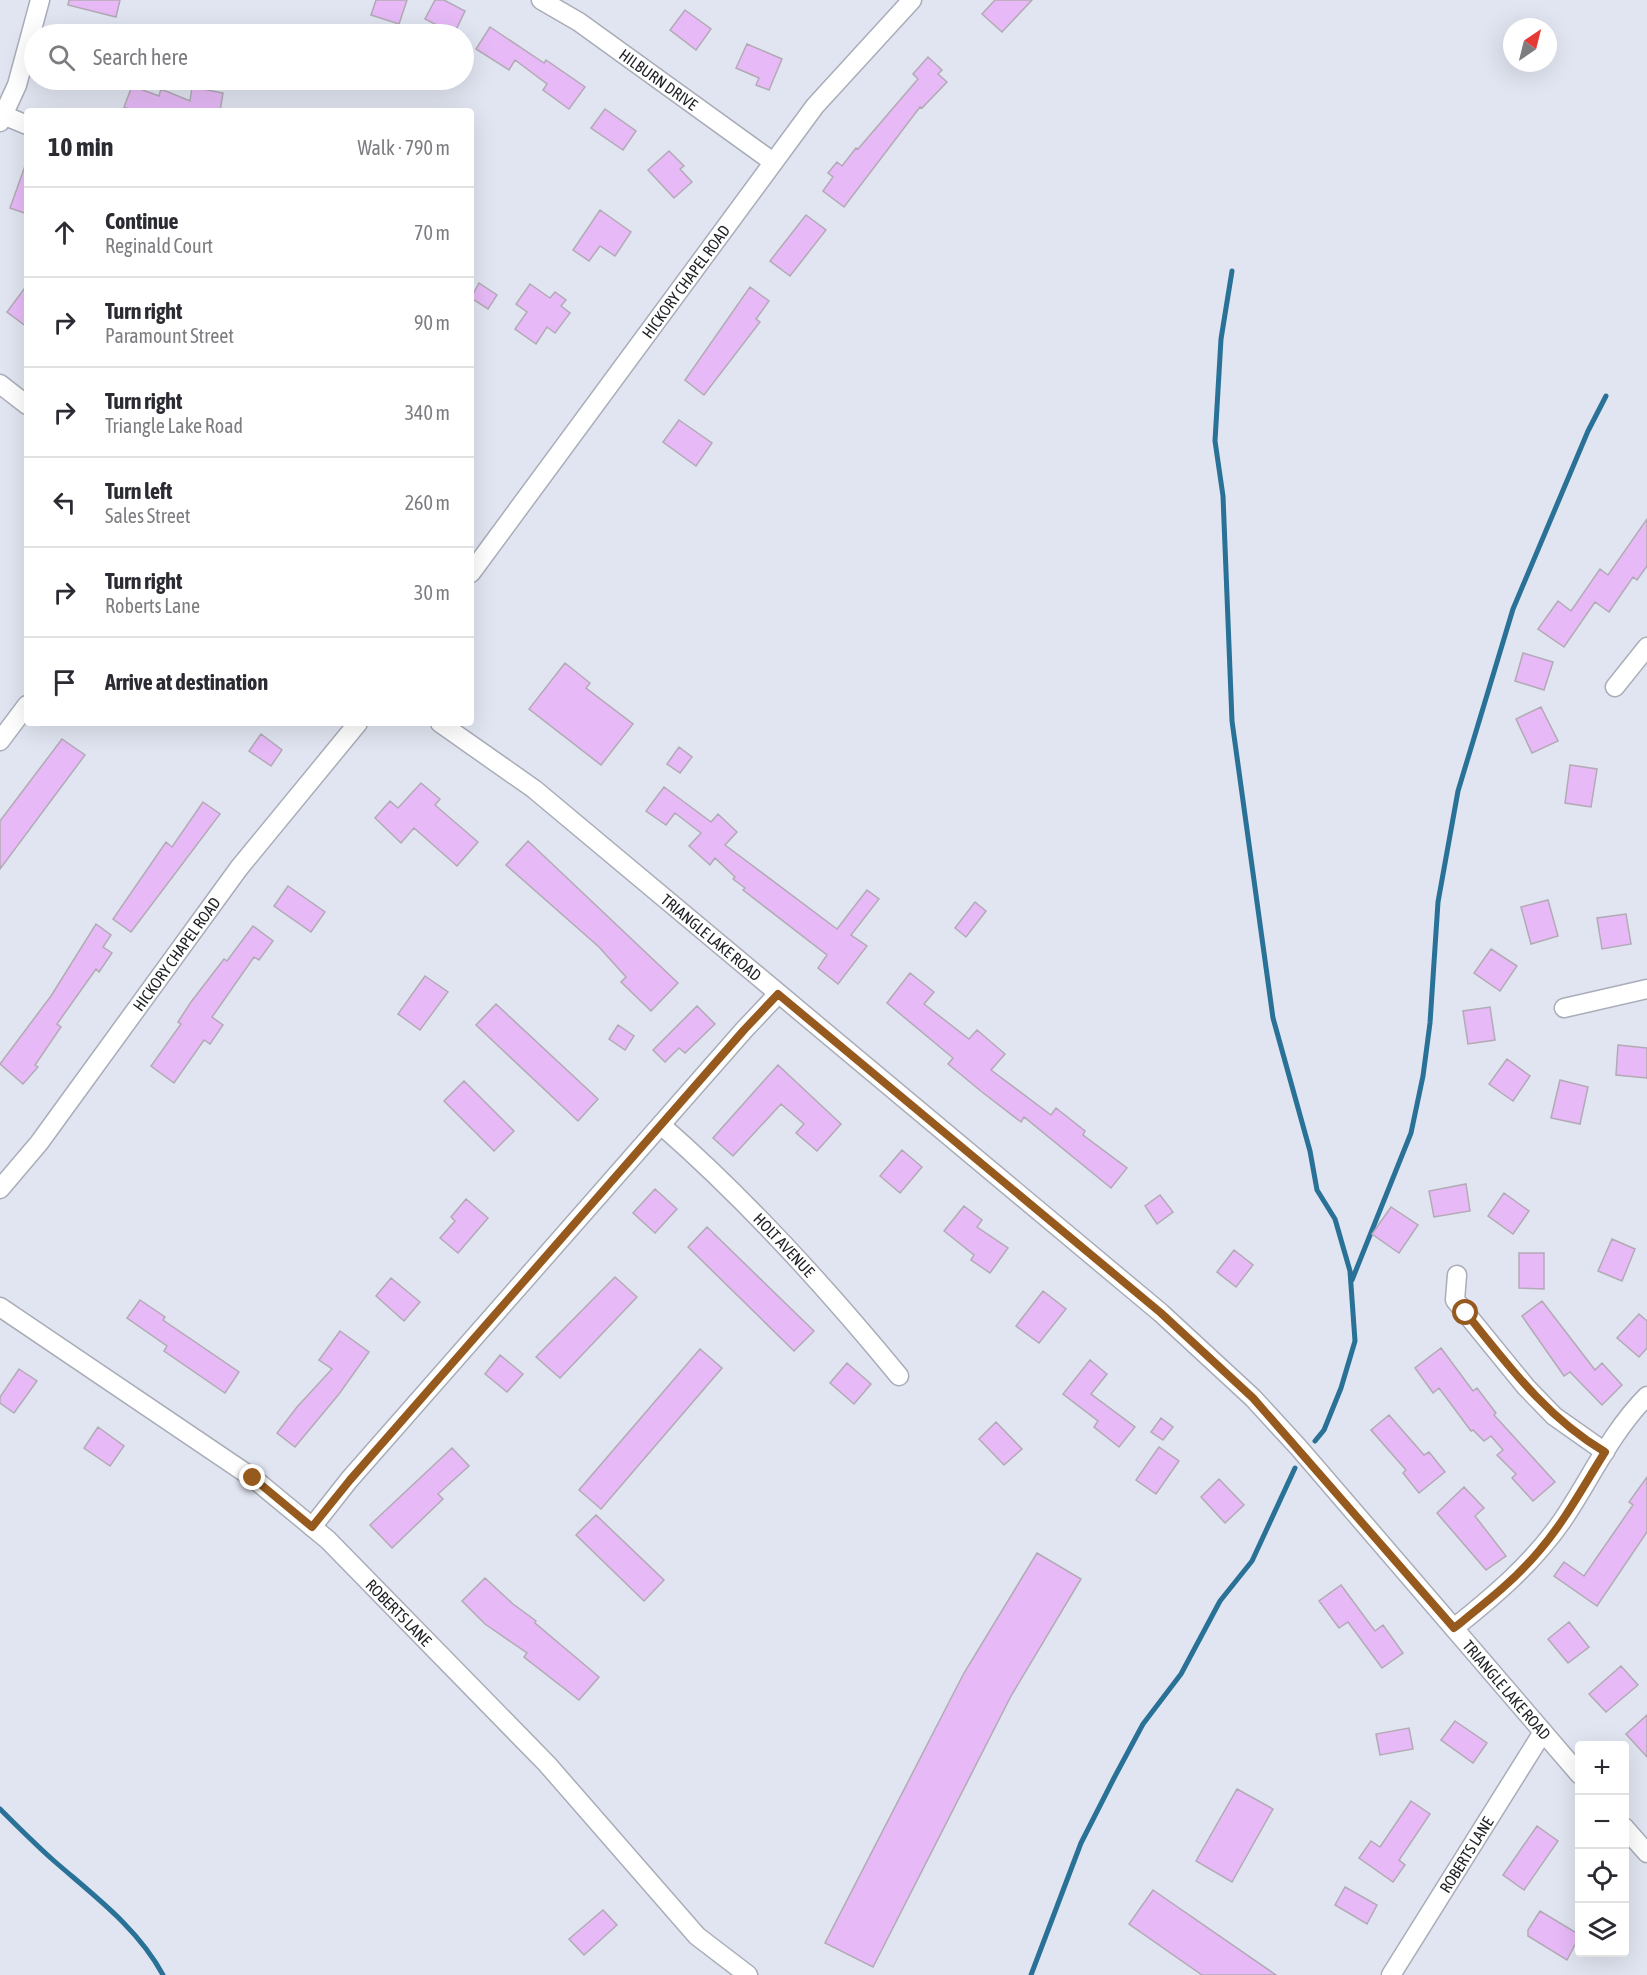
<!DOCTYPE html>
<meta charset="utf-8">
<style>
:root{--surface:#fff;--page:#f2f2f3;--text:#2b2b33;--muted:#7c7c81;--line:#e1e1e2}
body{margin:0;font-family:"Asap Condensed",sans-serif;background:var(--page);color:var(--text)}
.controls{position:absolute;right:18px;bottom:18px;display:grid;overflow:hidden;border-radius:6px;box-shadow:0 6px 24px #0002}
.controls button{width:54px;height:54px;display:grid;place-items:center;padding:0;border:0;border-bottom:2px solid var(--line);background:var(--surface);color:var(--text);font:30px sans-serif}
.compass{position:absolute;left:1503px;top:18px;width:54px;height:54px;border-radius:50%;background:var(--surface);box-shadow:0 6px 24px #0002;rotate:35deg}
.stop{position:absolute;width:18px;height:18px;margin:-14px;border:4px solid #975a1e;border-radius:50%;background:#fff}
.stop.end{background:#975a1e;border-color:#fff;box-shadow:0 2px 6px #0008}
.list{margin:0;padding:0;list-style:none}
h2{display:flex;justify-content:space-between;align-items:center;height:78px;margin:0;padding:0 24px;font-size:26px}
h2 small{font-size:20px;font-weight:400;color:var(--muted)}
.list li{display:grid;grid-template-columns:39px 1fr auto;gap:18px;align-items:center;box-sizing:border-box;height:90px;padding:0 24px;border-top:2px solid var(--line)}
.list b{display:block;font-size:22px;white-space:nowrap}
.list p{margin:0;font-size:20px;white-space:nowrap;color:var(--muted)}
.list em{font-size:20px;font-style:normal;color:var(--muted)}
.icon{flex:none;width:33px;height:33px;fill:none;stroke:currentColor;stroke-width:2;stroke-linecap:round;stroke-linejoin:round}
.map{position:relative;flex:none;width:1647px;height:1975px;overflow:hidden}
.search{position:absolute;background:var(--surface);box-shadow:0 6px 24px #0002;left:24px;top:24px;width:450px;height:66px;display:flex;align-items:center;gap:15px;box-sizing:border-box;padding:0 21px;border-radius:33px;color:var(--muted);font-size:22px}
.panel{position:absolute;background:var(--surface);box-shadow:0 6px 24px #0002;left:24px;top:108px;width:450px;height:618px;border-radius:6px}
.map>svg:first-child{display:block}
</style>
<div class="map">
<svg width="1647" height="1975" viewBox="0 0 1647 1975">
<rect width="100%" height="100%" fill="#e0e5f1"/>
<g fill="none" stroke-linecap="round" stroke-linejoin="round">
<path stroke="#297196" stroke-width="5" d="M1232,271L1221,339L1215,441L1223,496L1232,721L1273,1018L1310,1151L1317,1190L1335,1219L1350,1271L1355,1341L1341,1388L1324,1430L1315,1441
M1352,1280L1411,1133L1423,1076L1430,1023L1438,902L1458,791L1513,609L1588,431L1606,396
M0,1809C17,1826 35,1844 53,1860C93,1895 138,1928 163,1975
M1031,1975L1081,1843L1114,1778L1143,1724L1181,1674L1220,1601L1252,1561L1295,1468"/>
</g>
<path fill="#e7baf7" stroke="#b2aab4" stroke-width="1.5" d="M69,0H120L116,17L68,5Z
M376,0H407L399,24L371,15Z
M435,0H444L465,11L454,34L425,19Z
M995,0H1032L1002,32L982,14Z
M685,10L711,29L696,50L670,30Z
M490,27L544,63L546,60L585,87L569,109L543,90L547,84L515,60L509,70L476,49Z
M747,44L782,59L769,90L756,85L759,78L736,68Z
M928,57L942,70L938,74L947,82L922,108L920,107L844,207L823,191L833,177L828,173L837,162L842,166L856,148L858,149L918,79L913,74Z
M132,86L159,96L161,89L190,101L192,87L223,93L220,111H134L124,107Z
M605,109L636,131L623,150L591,128Z
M669,151L684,166L680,169L692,182L674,198L648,170Z
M25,166H27V214L10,208Z
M600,210L631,232L615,256L600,246L589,261L573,250Z
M806,215L826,230L790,276L770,261Z
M479,283L497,295L488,309L471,298Z
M530,284L550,298L555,292L566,300L561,306L570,313L555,333L547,327L536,344L515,329L527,312L516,304Z
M27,285V327L7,312Z
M750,287L769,301L756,319L760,322L704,395L685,380Z
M679,420L712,443L696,466L663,442Z
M1647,519V566L1637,580L1633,577L1609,612L1595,602L1564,647L1538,629L1558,601L1571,611L1600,569L1608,575Z
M1523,653L1553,662L1544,690L1515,681Z
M565,663L590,683L586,688L633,724L601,765L529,709Z
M1541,707L1558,741L1532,753L1516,719Z
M261,734L282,750L271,766L249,751Z
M62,739L85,755L0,869V821Z
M679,747L692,757L680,773L667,764Z
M1570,765L1597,769L1591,807L1565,803Z
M421,783L440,799L435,805L478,842L457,866L414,828L401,843L375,818L390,801L398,808Z
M664,787L711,822L718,814L737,832L725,845L837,929L867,890L879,899L851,935L867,946L838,984L818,968L827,955L743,890L745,888L733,879L735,877L715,858L710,865L689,846L701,833L675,813L666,825L646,811Z
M203,802L220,814L131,932L113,919L166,842L172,847Z
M528,841L678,983L651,1011L621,982L626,977L599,947L506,865Z
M288,886L325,912L311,932L274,906Z
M1548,900L1558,936L1531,944L1521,907Z
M975,902L986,911L966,937L955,928Z
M1626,914L1631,944L1602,949L1597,918Z
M96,924L111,935L103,947L112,953L99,972L96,969L57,1024L61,1027L35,1065L38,1067L23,1084L0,1064L51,996Z
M253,926L273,941L259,960L254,957L212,1017L223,1025L210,1044L204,1040L174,1083L151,1066L181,1024L178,1022L191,1002L224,959L227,961Z
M1491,949L1517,966L1500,991L1474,973Z
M910,973L934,992L924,1004L969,1039L977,1030L1005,1054L991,1070L1051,1115L1056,1108L1085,1131L1083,1135L1127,1168L1111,1188L1024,1117L1021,1122L982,1092L948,1064L953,1058L887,1003Z
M425,976L448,992L420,1030L398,1014Z
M496,1004L598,1099L578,1121L476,1025Z
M697,1006L715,1024L685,1053L679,1048L665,1062L653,1050Z
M1490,1007L1495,1040L1468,1044L1463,1011Z
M618,1025L634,1036L625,1050L609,1039Z
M1618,1045L1647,1048V1078L1616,1075Z
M1507,1059L1530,1076L1513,1101L1489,1084Z
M778,1065L841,1124L817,1151L796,1133L804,1124L781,1104L733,1156L713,1138Z
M1560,1080L1588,1087L1580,1124L1551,1118Z
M464,1081L514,1131L494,1151L444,1101Z
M902,1150L922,1167L900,1193L880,1176Z
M1466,1184L1470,1211L1434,1217L1429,1191Z
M655,1189L677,1209L655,1233L633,1213Z
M1504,1193L1529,1211L1513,1234L1488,1216Z
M1160,1195L1173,1212L1157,1224L1145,1206Z
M466,1199L488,1218L458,1253L440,1238L455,1221L451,1217Z
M964,1206L982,1220L977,1227L1008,1248L990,1273L971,1260L974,1255L944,1231Z
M1391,1207L1418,1225L1399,1253L1372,1234Z
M707,1227L814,1331L794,1351L688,1247Z
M1612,1239L1635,1249L1622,1281L1598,1271Z
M1234,1250L1253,1265L1236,1287L1217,1272Z
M1519,1253H1544V1289L1519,1288Z
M615,1277L637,1297L560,1378L536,1357Z
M391,1278L420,1302L404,1321L376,1296Z
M1043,1291L1066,1309L1039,1343L1016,1326Z
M140,1300L165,1317L163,1320L239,1372L225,1393L164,1351L167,1346L127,1318Z
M1542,1301L1595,1370L1602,1363L1622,1385L1602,1405L1570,1372L1564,1376L1522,1316Z
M1639,1314L1647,1321V1348L1639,1357L1617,1338Z
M340,1331L369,1352L339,1394L295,1447L277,1433L297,1407L332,1369L319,1360Z
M1441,1348L1473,1391L1477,1388L1496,1413L1494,1415L1555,1482L1533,1501L1512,1478L1516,1474L1497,1455L1503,1450L1491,1436L1484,1441L1473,1430L1471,1431L1439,1388L1433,1393L1415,1368Z
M700,1349L722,1368L601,1509L579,1490Z
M500,1355L523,1374L507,1392L485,1374Z
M1090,1360L1107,1374L1091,1394L1135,1427L1119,1447L1094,1427L1098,1421L1063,1394Z
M847,1363L871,1384L854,1404L830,1383Z
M19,1369L37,1381L14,1413L0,1403V1397Z
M1389,1415L1424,1455L1429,1452L1445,1472L1419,1493L1403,1473L1406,1470L1371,1430Z
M1161,1418L1173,1427L1163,1440L1151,1432Z
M996,1422L1022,1449L1004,1465L979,1439Z
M98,1427L124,1446L110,1466L84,1448Z
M1159,1447L1179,1461L1156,1494L1136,1480Z
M452,1448L469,1466L438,1494L443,1499L392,1548L370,1525Z
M1647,1477V1532L1597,1606L1554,1576L1564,1562L1584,1576L1633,1505L1629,1502Z
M1219,1479L1244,1505L1225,1523L1201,1497Z
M1464,1487L1484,1508L1475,1516L1506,1556L1486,1570L1437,1513Z
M596,1515L664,1580L644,1601L576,1535Z
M1037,1553L1081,1579L1011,1696L873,1967L825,1943L964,1673Z
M485,1578L513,1604L536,1621L535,1623L599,1677L579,1700L524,1657L527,1653L485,1624L462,1601Z
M1341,1585L1375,1631L1383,1625L1403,1653L1382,1668L1348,1622L1339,1628L1319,1601Z
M1569,1622L1589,1647L1568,1663L1548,1639Z
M1621,1666L1638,1685L1606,1712L1589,1694Z
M1647,1715V1757L1626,1734Z
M1455,1721L1487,1743L1473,1763L1441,1740Z
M1409,1728L1413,1749L1380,1755L1376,1734Z
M1237,1789L1273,1809L1232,1882L1196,1861Z
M1411,1801L1430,1814L1399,1860L1405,1865L1393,1882L1359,1858L1371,1841L1380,1847Z
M1537,1826L1558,1841L1524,1890L1503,1875Z
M1345,1887L1377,1905L1367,1924L1335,1905Z
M1153,1890L1276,1975H1202L1129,1924Z
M603,1910L617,1925L584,1955L569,1939Z
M1540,1911L1580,1935L1567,1960L1528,1936V1930Z"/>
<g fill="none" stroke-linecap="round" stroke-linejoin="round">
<g stroke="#a8adb8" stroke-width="21">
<g id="minor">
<path id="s1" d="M541,0L579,22L773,162"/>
<path d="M3,115L27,125"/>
<path d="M0,122L17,85L40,0"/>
<path d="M0,384L27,405"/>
<path id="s2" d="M471,573L815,106L912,0"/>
<path d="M1615,687L1647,647"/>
<path id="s3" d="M440,723L534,789L1161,1313L1253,1398L1299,1448L1580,1775"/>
<path d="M0,741L27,705"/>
<path d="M1564,1008L1647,989"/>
<path id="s4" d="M661,1125C748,1201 825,1286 899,1376"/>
<path id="s5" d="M0,1189L39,1143L239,868L358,723"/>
<path d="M1457,1275L1455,1300L1526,1387L1554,1416L1605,1452"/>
<path id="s6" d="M0,1307L253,1478L328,1540L547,1764L697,1936L748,1975"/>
<path d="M312,1527L349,1480L744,1030L778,994"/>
<path d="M1454,1628C1494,1596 1532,1564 1562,1521C1590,1480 1611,1432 1647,1396"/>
<path d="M1624,1827L1647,1853"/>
<path id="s7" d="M1391,1975L1543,1732"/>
</g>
</g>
<use href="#minor" stroke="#fff" stroke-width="18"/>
</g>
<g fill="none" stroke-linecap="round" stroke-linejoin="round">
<path stroke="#975a1e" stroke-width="8" d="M253,1478L312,1527L350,1480L744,1030L778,994L1161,1313L1253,1398L1454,1628C1484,1604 1514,1581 1539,1551C1565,1521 1584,1485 1605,1452C1546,1417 1508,1365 1466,1313"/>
</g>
<g text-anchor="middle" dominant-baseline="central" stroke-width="5" stroke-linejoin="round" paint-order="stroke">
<g font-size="16" fill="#1e2024" stroke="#edf3fe">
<text stroke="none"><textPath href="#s1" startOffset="142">HILBURN DRIVE</textPath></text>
<text stroke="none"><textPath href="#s2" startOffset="362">HICKORY CHAPEL ROAD</textPath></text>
<text stroke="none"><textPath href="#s3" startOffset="346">TRIANGLE LAKE ROAD</textPath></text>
<text stroke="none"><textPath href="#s5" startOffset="294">HICKORY CHAPEL ROAD</textPath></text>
<text stroke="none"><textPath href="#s4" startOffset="172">HOLT AVENUE</textPath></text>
<text stroke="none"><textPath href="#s6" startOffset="504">ROBERTS LANE</textPath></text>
<text stroke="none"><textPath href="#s3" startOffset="1444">TRIANGLE LAKE ROAD</textPath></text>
<text stroke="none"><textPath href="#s7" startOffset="142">ROBERTS LANE</textPath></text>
</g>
</g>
</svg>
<div class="controls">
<button>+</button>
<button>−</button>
<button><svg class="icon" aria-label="locate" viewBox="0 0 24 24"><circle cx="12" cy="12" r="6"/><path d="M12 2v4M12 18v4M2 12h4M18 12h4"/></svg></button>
<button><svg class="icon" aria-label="layers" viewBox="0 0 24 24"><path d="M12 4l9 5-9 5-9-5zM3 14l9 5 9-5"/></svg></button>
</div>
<svg class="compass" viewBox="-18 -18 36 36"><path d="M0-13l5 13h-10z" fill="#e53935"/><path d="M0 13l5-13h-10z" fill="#7c7c81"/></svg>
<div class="stop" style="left:1466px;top:1313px"></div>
<div class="stop end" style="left:253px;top:1478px"></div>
<div class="search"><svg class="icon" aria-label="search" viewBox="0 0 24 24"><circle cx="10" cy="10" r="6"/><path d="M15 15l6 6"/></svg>Search here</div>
<section class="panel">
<h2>10 min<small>Walk · 790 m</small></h2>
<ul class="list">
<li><svg class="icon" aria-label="ahead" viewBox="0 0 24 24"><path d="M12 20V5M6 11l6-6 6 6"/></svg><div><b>Continue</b><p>Reginald Court</p></div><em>70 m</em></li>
<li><svg class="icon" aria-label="right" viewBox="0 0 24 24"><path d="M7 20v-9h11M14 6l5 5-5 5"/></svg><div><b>Turn right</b><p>Paramount Street</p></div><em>90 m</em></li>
<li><svg class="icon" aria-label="right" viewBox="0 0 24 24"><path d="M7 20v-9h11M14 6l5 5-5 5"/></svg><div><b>Turn right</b><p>Triangle Lake Road</p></div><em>340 m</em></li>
<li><svg class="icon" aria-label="left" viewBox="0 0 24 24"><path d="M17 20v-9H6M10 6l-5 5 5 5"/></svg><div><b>Turn left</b><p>Sales Street</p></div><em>260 m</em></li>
<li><svg class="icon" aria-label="right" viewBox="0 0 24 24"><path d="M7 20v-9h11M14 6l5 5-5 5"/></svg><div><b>Turn right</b><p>Roberts Lane</p></div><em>30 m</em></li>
<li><svg class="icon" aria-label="arrive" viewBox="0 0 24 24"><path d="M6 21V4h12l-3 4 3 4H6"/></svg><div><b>Arrive at destination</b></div></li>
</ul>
</section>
</div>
